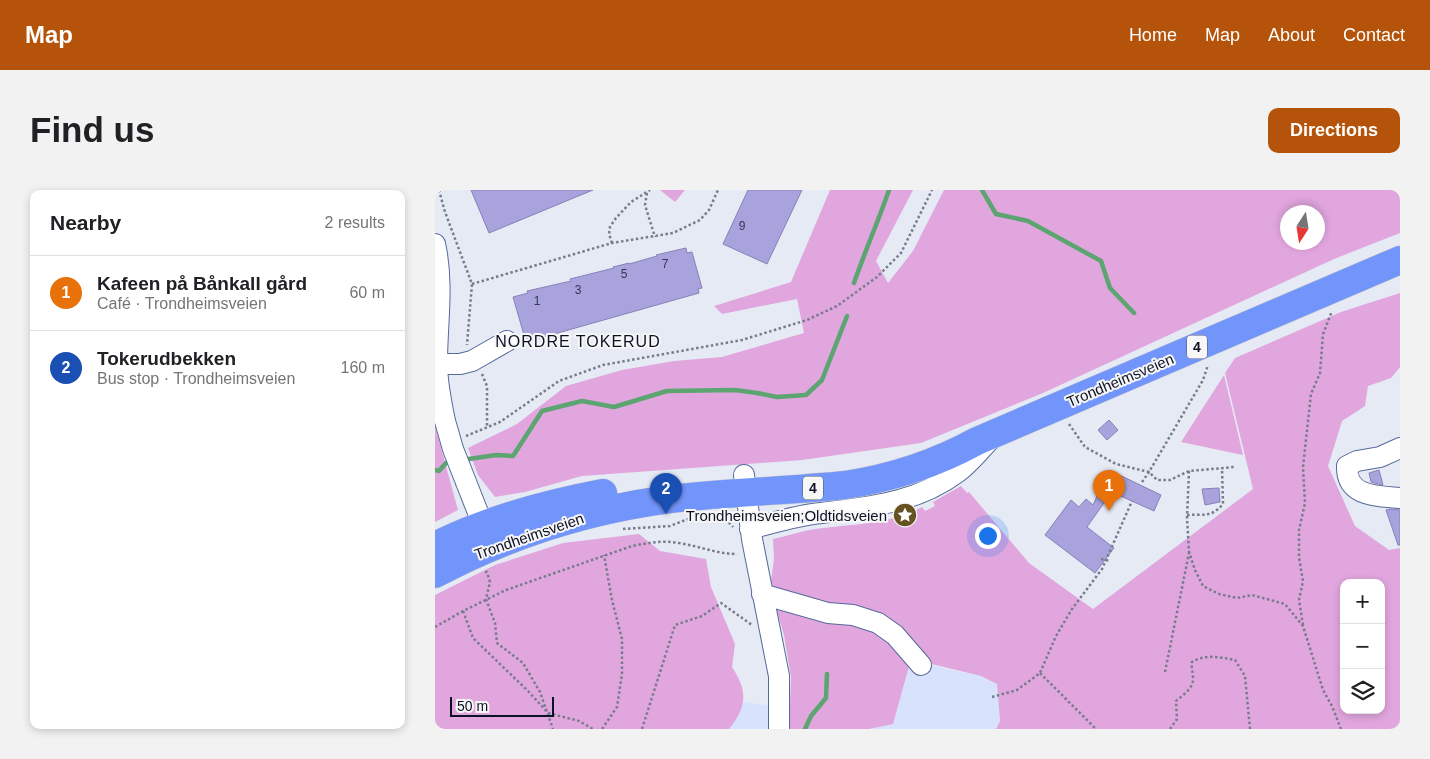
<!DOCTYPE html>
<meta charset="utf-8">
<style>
:root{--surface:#fff;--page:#f2f2f2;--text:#202124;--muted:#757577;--line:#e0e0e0;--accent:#b45309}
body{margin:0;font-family:Arial,sans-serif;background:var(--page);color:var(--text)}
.controls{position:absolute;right:15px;bottom:15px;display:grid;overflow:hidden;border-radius:10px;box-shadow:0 2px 8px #0003}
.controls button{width:45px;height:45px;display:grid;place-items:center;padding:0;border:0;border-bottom:1px solid var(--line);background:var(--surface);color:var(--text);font:25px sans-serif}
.compass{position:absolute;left:845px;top:15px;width:45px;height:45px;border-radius:50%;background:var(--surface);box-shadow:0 2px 8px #0003;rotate:192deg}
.scale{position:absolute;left:15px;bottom:12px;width:104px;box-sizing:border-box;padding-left:5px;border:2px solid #0c1226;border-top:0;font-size:14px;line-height:18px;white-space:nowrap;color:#0c1226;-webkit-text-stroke:4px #f7f7f7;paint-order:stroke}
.you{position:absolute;left:552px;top:345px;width:18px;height:18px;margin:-12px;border:4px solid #fff;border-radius:50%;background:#1a73e8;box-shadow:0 0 0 8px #1a73e833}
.badge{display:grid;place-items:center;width:32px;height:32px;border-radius:50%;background:var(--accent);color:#fff;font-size:16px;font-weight:700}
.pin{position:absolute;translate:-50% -41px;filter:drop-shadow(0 1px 2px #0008)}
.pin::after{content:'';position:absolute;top:26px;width:18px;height:15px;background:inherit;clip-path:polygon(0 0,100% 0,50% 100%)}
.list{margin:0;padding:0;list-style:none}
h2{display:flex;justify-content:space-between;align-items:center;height:65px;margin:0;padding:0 20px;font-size:21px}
h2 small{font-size:16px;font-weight:400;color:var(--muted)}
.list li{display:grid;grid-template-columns:32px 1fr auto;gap:15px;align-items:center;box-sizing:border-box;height:75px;padding:0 20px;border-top:1px solid var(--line)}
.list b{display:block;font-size:19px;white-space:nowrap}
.list p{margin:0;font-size:16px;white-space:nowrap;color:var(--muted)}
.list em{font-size:16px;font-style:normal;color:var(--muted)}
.icon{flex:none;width:28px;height:28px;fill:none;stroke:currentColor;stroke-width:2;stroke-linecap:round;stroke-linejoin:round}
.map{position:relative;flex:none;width:965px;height:539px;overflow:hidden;border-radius:10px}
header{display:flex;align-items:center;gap:30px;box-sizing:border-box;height:70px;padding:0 25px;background:var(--accent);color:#fff}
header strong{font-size:24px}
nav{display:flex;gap:28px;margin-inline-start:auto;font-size:18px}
.intro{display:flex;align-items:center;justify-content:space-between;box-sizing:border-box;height:120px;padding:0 30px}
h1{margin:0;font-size:35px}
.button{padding:12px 22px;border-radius:10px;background:var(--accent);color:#fff;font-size:18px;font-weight:700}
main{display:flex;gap:30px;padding:0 30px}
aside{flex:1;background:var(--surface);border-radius:10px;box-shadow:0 2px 8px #0003}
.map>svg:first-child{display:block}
</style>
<header>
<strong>Map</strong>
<nav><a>Home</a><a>Map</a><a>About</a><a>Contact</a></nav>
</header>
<div class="intro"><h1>Find us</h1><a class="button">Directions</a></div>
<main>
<aside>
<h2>Nearby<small>2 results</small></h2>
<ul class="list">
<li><span class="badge" style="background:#e8710a">1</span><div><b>Kafeen på Bånkall gård</b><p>Café · Trondheimsveien</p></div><em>60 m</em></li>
<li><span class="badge" style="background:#1a4fb4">2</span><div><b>Tokerudbekken</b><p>Bus stop · Trondheimsveien</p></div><em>160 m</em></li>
</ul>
</aside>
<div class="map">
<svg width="965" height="539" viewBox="0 0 965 539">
<rect width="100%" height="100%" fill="#e5eaf5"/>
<path fill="#d8e2fc" d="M476,469L511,479L546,486L562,494L565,531L561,539H434Z
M309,512L354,518V539H294Z"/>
<path fill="#e1a6de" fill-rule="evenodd" d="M225,0H250L240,12Z
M395,0H478L441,71L453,93L478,61L509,0H965V43L899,69L608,203L486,253L367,270L147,286L90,302L60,307L43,285L33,258L82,234L131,196L187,180L239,171L287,167L369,143L362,109L287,124L279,116L356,92ZM852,22H882V52H852Z
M965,103V177L956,188L933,196L930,216L907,231L893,276L920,336L954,360L965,358V539H561L565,531L562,494L546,486L476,469L458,534L434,539H354L356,487L349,445L335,398L339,369L338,349C352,346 366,341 380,339C416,334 454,335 487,317L490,321L500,316L498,312L526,296L532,303L534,302L594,373L658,419L818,299L790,183L800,168L906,122ZM909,393H946V520H909Z
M789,185L808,265L746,252Z
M0,236L23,320L0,332Z
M204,344L225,361L271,369L276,397L300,454L297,477C313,501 312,517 294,539H0V405L60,375L128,353Z"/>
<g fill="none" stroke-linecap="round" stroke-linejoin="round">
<path stroke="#5ca470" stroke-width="4.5" d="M547,0L561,24L593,31L666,71L675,98L699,123
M419,93C430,61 443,32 454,0
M27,270L61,265L78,266L107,221L147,211L179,217L232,201L300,200L322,203L342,207L371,205L387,190L412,126
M0,280L4,281L11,273L17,272
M370,539L376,526L391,508L392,484"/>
</g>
<path fill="#a8a3dc" stroke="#8681b8" d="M36,0H158L54,43Z
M313,0H367L332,74L288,54Z
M251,58L252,63L257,62L267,98L263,99L264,103L91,152L78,107L93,103L92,101L136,91L135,89L179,78L178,77L194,73V74L222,66L221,65Z
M674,230L683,240L672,250L663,240Z
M674,280L726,305L719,321L679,303L673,315L669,313L652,337L679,358L660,383L610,345L636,310L644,317L651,309L658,315Z
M944,280L948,295L936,292L934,283Z
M784,298L785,312L770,315L767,299Z
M955,319L965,320V355H963L951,320Z"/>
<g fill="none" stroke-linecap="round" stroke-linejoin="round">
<g stroke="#56699a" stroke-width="22">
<path id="minor" d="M0,54C9,94 2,133 2,173C2,193 6,212 10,231
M2,174H25L37,171L72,151
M965,258L945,267L922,271L912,276C911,307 942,306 965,308
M309,285L317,349L344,486V539
M31,292L53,348
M315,339C336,333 357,327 378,324C430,317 479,315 523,282C535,273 545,260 555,250
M327,404L393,423L418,425L443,433L460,445L486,475"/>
</g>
<g stroke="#c5c6cb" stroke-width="29">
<path id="highway" d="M0,356C53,329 110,314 168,303
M0,384C73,345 152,320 235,309C293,302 352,301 410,295C457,288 500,274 542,251L965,70"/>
</g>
<path stroke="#767c8b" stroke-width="2.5" stroke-dasharray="2.5 2.5" stroke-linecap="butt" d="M4,0L10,22L37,94L32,155
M212,3L210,15L220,47
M177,53L174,44L175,37L181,28L196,12L215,0
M37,94L177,53L238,43L265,30L274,20L283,0
M47,184L52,196V237
M634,234L650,257L681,274L714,282L722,290H735L754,281L800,277
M31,246L65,232L124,191L168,175L307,150L372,130L402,116L442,87L466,63L497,0
M754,281L752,328L754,362L760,380L768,396L784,404L802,408L817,405L850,414L868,436L888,500L897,516L906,539
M707,292L714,282L768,190L773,175
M287,325L298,337
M752,325C769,324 776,328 788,314L787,278
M188,339L235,336L253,329
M50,382H52L55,392L51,409L60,433L62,453L88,473L105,502L118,539
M28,421L38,448L93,501L113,523L144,531L158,539
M868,435L864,410L868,391L864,368V340L870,313L868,277L876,204L885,183L888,144L897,121
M0,437L28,421L71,400L197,356C213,353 228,350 244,353C264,356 282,364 302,364
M730,482L754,363
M605,483L661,539
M557,507L582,500L605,483L621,446L637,419L667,379L697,311
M167,539L182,517L187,484V449L177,410L169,365
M207,539L240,435L267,426L286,413L317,435
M735,539L742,529L741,511C748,505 759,498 758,488C758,482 756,478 757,472C770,464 785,467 800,470L810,486L815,539"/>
<use href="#minor" stroke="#fff" stroke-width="20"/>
<use href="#highway" stroke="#7295fb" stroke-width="28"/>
<g stroke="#56699a" stroke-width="22" stroke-linecap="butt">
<path id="minor-bridge" d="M10,231L18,259L31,292"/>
</g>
<path stroke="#767c8b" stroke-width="2.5" stroke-dasharray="2.5 2.5" stroke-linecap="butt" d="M666,369L675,371"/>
<use href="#minor-bridge" stroke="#fff" stroke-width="20"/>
</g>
<defs>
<g id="sight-disc" transform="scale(1.25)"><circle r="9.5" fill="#675322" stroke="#f7f7f7"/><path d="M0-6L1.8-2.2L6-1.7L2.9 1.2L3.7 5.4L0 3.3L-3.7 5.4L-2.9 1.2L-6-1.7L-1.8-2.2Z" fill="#fff"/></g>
</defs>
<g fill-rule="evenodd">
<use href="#sight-disc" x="470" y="325"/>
</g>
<g text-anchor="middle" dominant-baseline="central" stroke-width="4" stroke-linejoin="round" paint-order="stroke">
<g font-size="12" fill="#333654">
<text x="307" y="36">9</text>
<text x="230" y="74">7</text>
<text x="189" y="84">5</text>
<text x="143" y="100">3</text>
<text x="102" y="111">1</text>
</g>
<g fill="#f7f7f7" stroke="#525765" stroke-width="1">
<rect x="752" y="145.5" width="20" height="23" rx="4"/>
<rect x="368" y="286.5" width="20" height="23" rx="4"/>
</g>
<g font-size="14" font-weight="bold" fill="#0c1226">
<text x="762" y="157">4</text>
<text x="378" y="298">4</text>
</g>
<g font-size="15" fill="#0c1226" stroke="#f7f7f7">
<text transform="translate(685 190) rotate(-23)">Trondheimsveien</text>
<text transform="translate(94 346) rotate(-19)">Trondheimsveien</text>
</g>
<g font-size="15" fill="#0c1226" stroke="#f7f7f7" text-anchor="end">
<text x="452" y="325">Trondheimsveien;Oldtidsveien</text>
</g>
<g font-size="16" letter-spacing="1" fill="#0c1226" stroke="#f7f7f7">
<text x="143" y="151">NORDRE TOKERUD</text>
</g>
</g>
</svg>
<div class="controls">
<button>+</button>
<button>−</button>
<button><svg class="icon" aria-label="layers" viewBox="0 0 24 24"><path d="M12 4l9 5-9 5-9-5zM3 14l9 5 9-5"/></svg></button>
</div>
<svg class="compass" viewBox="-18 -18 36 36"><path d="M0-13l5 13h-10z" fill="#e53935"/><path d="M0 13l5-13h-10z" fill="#757577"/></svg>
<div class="scale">50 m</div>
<div class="you"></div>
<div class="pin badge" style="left:674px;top:321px;background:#e8710a">1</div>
<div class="pin badge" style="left:231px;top:324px;background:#1a4fb4">2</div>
</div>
</main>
